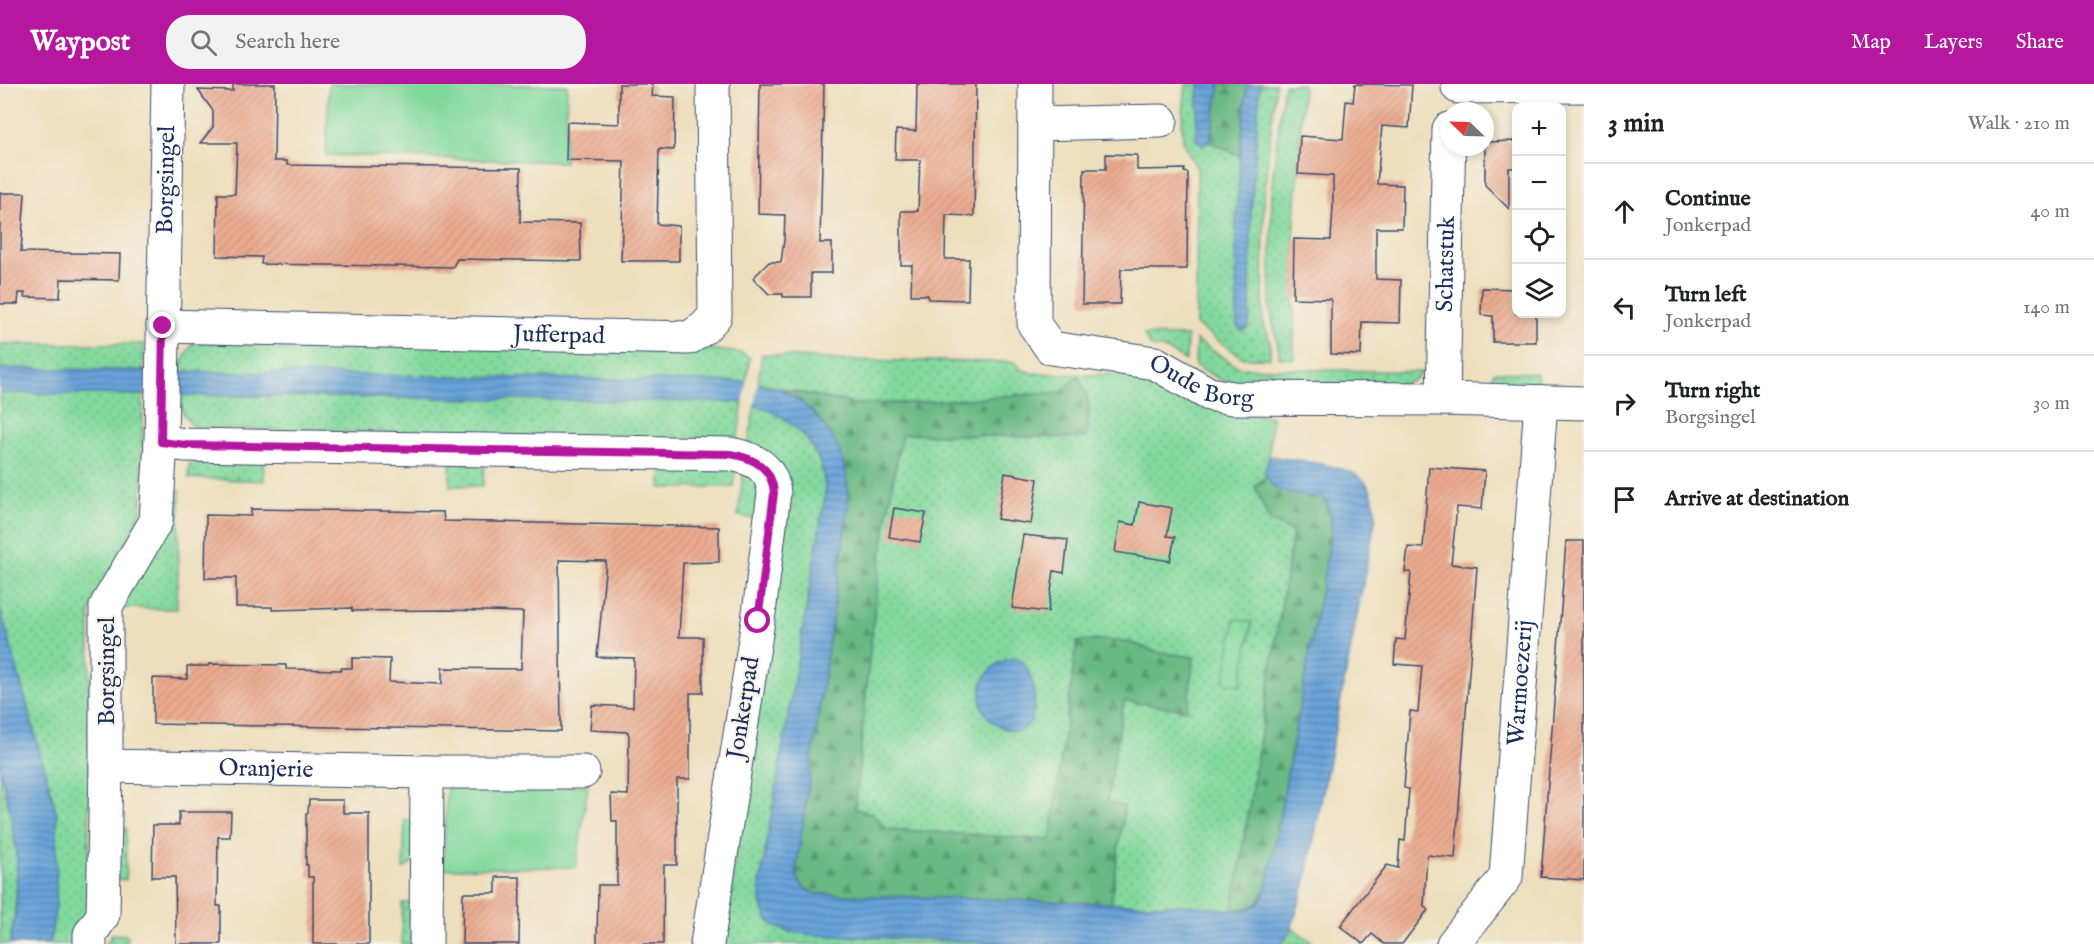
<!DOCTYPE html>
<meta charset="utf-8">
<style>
:root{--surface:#fff;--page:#f2f2f2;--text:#202124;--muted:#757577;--line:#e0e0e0;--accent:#b5179e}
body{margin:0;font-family:"IM FELL English",serif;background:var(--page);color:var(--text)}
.controls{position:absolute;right:18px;top:18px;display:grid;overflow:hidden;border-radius:12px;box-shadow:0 3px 9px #0003}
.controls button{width:54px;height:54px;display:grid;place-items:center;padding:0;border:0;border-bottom:2px solid var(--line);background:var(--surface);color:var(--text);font:30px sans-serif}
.compass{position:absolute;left:1440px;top:18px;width:54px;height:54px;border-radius:50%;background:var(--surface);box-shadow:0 3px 9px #0003;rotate:293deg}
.stop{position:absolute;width:18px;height:18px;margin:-14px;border:4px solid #b5179e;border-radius:50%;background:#fff}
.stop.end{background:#b5179e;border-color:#fff;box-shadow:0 2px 6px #0008}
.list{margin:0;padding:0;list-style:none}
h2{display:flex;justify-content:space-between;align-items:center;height:78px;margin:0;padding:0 24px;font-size:26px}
h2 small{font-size:20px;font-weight:400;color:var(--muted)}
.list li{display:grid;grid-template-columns:39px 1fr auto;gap:18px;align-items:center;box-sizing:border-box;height:96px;padding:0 24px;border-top:2px solid var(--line)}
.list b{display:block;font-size:22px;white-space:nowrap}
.list p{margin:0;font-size:20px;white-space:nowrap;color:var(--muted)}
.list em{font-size:20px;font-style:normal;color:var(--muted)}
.icon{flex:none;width:33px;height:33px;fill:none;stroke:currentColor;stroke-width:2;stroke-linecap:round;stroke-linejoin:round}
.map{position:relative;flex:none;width:1584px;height:860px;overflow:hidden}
header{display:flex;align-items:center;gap:36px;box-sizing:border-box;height:84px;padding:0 30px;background:var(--accent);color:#fff}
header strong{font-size:28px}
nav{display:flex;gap:33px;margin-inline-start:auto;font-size:21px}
.search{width:420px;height:54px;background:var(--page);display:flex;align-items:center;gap:15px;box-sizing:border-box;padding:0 21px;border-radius:24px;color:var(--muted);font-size:22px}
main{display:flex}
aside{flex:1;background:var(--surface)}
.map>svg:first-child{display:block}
</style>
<header>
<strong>Waypost</strong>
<div class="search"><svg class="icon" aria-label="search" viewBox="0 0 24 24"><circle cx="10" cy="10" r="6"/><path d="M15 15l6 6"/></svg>Search here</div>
<nav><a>Map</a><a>Layers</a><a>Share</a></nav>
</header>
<main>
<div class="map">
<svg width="1584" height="860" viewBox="0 0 1584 860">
<defs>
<pattern id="grass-dots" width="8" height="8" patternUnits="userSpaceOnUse" patternTransform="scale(1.5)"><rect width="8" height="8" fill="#82d99d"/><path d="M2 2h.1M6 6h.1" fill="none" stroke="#6ab083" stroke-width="1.8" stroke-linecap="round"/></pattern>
<pattern id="forest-firs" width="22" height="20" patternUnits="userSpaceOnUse" patternTransform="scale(1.5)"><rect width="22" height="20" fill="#69b984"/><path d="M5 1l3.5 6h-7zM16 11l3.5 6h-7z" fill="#56976f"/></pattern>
<pattern id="water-rules" width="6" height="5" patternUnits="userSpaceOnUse" patternTransform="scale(1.5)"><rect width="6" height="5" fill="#68a3d8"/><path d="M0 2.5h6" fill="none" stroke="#5585b2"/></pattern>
<pattern id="building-hatch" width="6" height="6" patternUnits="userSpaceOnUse" patternTransform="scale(1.5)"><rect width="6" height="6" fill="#ebab8f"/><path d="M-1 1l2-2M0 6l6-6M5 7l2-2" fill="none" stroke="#c9937e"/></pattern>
</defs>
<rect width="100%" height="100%" fill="#f7f3e8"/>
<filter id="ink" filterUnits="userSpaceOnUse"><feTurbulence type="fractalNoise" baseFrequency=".0167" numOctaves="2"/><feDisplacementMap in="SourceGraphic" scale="12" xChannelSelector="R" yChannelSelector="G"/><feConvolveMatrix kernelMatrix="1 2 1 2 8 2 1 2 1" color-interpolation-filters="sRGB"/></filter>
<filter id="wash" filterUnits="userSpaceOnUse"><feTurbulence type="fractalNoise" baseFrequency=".008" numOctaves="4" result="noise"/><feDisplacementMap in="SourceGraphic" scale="24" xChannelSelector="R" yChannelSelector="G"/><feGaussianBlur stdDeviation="1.35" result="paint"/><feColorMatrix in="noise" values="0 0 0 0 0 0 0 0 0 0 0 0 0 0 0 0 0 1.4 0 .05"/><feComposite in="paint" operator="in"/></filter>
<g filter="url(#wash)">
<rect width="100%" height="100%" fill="#eddfbd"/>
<path fill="url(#grass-dots)" stroke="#4e847e" stroke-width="1.5" fill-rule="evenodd" d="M1186,0H1199L1196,56L1203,61L1210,57L1240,72L1236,141L1248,244L1251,128L1260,0H1276L1264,110L1263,237L1270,257V274H1243L1196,241L1197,85L1183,58L1182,40Z
M1284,0H1303L1294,155V275L1279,273C1279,256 1272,240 1270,223L1272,99Z
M1144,251L1187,252L1186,277L1167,266L1150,262Z
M1196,256L1240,284L1423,288L1415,295L1396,303L1223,297L1195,282Z
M217,257L708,265L742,269L750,274L746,298L178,289L186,270L193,259Z
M0,260H144L143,287L0,284Z
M762,270L838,276L1015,278L1020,285L1032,289L1091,291L1132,289L1166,302L1216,326L1272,333L1269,372L1265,389L1266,392L1255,402L1293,447L1233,825L1111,820L1124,723L1107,719L1124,617L1194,573L1157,568L1129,558H1077L1050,756L886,745L872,729L855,725C867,600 876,474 902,350L1086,354L1078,292L1062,308L910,319L855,320L758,299ZM1016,574L1023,578L981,607C985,592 999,575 1016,574Z
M1493,288L1537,289V305H1494Z
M0,309L143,311L142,424L138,436L90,528L89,826L75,860H50L56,820L57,730L0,524Z
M178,311L743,318L737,358L194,344L184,331Z
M755,320C796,332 827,369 825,413L760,799L816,851L1048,860H722L788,423L748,361Z
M263,374L264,397L189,394V380L195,377Z
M450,379L484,380L483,402H450Z
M662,382H736L733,403L660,404Z
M744,382L762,401L761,436L738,432Z
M172,406H180L177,525L123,524Z
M0,685C7,715 15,746 17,777C19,805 14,833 10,860H0Z
M405,735L417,738L416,777L403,785Z
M126,744V796L117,795L118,745Z
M402,819H413V860H402Z
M1291,843L1315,860H1281Z
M112,850L127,851V860H106Z"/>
<path fill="url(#forest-firs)" stroke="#427471" stroke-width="1.5" d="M1220,0H1247L1240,72L1210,57Z
M1078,291C1092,318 1090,325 1086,354L902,350C876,474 867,599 855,725L872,729L886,745L1050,756L1077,558L1104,556L1129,558L1157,568L1194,573L1187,626L1124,617L1107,718L1124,722L1111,820L816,810C804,805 798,800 796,787L848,425L801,316L780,305L855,320L910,319L1062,308Z
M1266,392L1272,401L1311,413L1321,412C1334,425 1332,439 1330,456L1268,797C1261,819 1257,826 1233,825L1293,448L1269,437L1255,402Z"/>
<path fill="#82d99d" stroke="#4e847e" stroke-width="1.5" d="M329,0L567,1L565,78L326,71Z
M1235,535L1252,538L1241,601L1224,598Z
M447,700L588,702L576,783L443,785Z"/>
<path fill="url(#water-rules)" stroke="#42699b" stroke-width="1.5" d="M1199,0H1220L1210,57L1203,61L1196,56Z
M1247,0H1260L1251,128L1250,235L1248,244L1241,247L1237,242L1236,141L1240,72Z
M0,284L746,298C791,300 826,332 842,374C848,391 848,408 848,425L796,787C798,800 804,805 816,810L1200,822C1217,824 1250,833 1261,816C1265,811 1266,803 1268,797L1330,456C1332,439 1334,425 1321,412C1307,414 1284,411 1273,402C1269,399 1267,392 1265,389L1269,372C1291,376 1345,380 1361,394C1373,403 1374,419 1376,433L1305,801L1293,839L1287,852L1281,860H1048L816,851C775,847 761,845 760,799L825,413C827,363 791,328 743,318L0,309Z
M0,524L57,730L56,820L50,860H10L16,825L17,777L12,737L0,685Z
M1016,574C1034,584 1039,620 1030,638C1026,646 1019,648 1011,646C966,638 974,577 1016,574Z"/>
<path fill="#eddfbd" d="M747,295L758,296L754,323L743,321Z"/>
<g id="blocks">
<path fill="url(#building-hatch)" d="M233,0H275L274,77H287V81L521,84L520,138L580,139L581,177L457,175L453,183L261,180L262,173L217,172L218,110H235L237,59H200L213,43V27L198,6L233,7Z
M619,0H653L652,12L675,13L674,66L659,65L657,140L679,142V177H621L624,77L566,76L567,38L619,40Z
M760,0H824L820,159H832V189H811V213H783V210H769L753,194L769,178H781L784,156L785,131L758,130Z
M917,0H976L974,132L946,131L945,175H969L968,216L928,215V211H911L912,181H901V127H918L920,76H895L896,46L916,47Z
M1355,0L1412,1L1409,44L1382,42L1377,100L1403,101L1402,144H1376V195L1401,196L1400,239L1362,238L1361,271L1331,270V215L1293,214L1294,155L1331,156L1333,122V92L1298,90L1300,52L1343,55L1346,17L1353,18Z
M1516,57V84H1509V125L1485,101V58Z
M1106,70L1137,71V86L1185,85L1184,88L1188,89L1187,185H1121L1120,220H1082L1084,85H1106Z
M0,109H25L21,168L120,170L119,196L61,195L60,214L24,213L25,209H19L18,220H0Z
M1482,204L1516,205V230H1536V258H1493V232L1481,231Z
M1429,383L1485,387L1482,425L1457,423L1451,480L1477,483L1455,774L1427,771L1424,822L1428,826L1402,860H1384L1372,850L1363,860L1340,842L1387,781L1398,784L1400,756L1405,757L1409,705L1404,704L1410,627L1418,628L1422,582L1394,580L1396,555L1405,556L1411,488H1405L1408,463L1423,464Z
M1005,389L1038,395L1031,440L997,435Z
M1139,418L1172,424L1167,452L1175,453L1170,477L1115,468L1120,438L1135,441Z
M894,424L926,429L920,458L889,453Z
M251,425L443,428L444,437L719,443V478L683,479L679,553H703V609H690V695H677V781H664L663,860H597L598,801H617V737H612L611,710L628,711L629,652L628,648L590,646L592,621L633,623L634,574L597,573L606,477L559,476L561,647L153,640V594L187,595V582H208L209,580L286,581V585L341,586V584H352V574L390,575L389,598L442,600V584L521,585L523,528L445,526L352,527V524L272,526V523H236V494H205L206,431L251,432Z
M1023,451L1068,456L1064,489L1054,487L1048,528L1012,524Z
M1566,457H1584V796L1541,793Z
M309,716H343V729H369V860H313V793H308V781H306V729H308Z
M179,728H231L230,753H218L217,822H221V860H176L175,793H152L153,741H179Z
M496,793H520L519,860H462L463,809H496Z"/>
</g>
</g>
<g filter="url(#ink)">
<use href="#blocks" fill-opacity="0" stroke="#3a496c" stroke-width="1.5"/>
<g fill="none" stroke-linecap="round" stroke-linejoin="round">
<g stroke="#3a496c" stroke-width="35">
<g id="minor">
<path id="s1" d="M1035,0L1034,240L1051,264L1155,279L1209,310L1232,314L1443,315L1584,319"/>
<path d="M1458,3L1584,2"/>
<path d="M1035,40L1161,37"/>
<path id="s2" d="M163,242L689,254L704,244L715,232L713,0"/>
<path id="s3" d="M1443,315L1449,45"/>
<path d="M161,358L186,361L730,370C754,374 772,383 774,409L758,537L707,860"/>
<path id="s4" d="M106,682L427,688H583"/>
<path id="s5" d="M90,860V850L103,831L106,682V522L156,437L161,358L168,0"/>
<path d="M426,860L427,688"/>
<path id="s6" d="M1453,860L1506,793L1541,318"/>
</g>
</g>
<use href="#minor" stroke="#fff" stroke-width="33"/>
</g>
</g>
<g fill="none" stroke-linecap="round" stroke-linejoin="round" filter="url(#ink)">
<path stroke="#b5179e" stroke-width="8" d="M163,242L161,358L186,361L730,370C754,374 772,383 774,409L758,537"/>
</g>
<g text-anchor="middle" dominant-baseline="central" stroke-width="4.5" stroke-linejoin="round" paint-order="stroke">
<g font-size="24" fill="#1b2f5e" stroke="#f7f3e8">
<text stroke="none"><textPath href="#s5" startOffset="782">Borgsingel</textPath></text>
<text stroke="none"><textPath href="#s3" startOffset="135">Schatstuk</textPath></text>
<text stroke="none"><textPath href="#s2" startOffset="396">Jufferpad</textPath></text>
<text stroke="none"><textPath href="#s1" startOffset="426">Oude Borg</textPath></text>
<text transform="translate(107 587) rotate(-90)">Borgsingel</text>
<text stroke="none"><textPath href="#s6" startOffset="280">Warmoezerij</textPath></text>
<text transform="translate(744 624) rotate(-81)">Jonkerpad</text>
<text stroke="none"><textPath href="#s4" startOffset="160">Oranjerie</textPath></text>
</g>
</g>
</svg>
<div class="controls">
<button>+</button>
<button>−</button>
<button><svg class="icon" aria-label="locate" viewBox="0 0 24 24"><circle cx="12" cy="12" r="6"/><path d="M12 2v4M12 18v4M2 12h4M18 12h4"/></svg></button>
<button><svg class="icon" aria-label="layers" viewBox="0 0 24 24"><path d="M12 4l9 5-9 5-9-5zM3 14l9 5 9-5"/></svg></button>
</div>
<svg class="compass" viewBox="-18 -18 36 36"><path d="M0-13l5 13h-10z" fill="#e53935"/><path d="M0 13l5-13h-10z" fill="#757577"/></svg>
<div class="stop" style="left:758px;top:537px"></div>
<div class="stop end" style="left:163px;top:242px"></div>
</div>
<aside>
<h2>3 min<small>Walk · 210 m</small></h2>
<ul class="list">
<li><svg class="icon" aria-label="ahead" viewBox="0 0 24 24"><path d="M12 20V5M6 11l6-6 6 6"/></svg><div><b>Continue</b><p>Jonkerpad</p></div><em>40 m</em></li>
<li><svg class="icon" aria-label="left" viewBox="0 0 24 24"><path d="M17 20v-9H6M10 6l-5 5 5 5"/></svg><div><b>Turn left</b><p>Jonkerpad</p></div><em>140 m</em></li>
<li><svg class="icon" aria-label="right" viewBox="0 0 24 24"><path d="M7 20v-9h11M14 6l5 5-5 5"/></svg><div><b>Turn right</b><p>Borgsingel</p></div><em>30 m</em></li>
<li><svg class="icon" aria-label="arrive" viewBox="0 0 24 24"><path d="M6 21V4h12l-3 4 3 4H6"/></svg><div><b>Arrive at destination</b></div></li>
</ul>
</aside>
</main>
